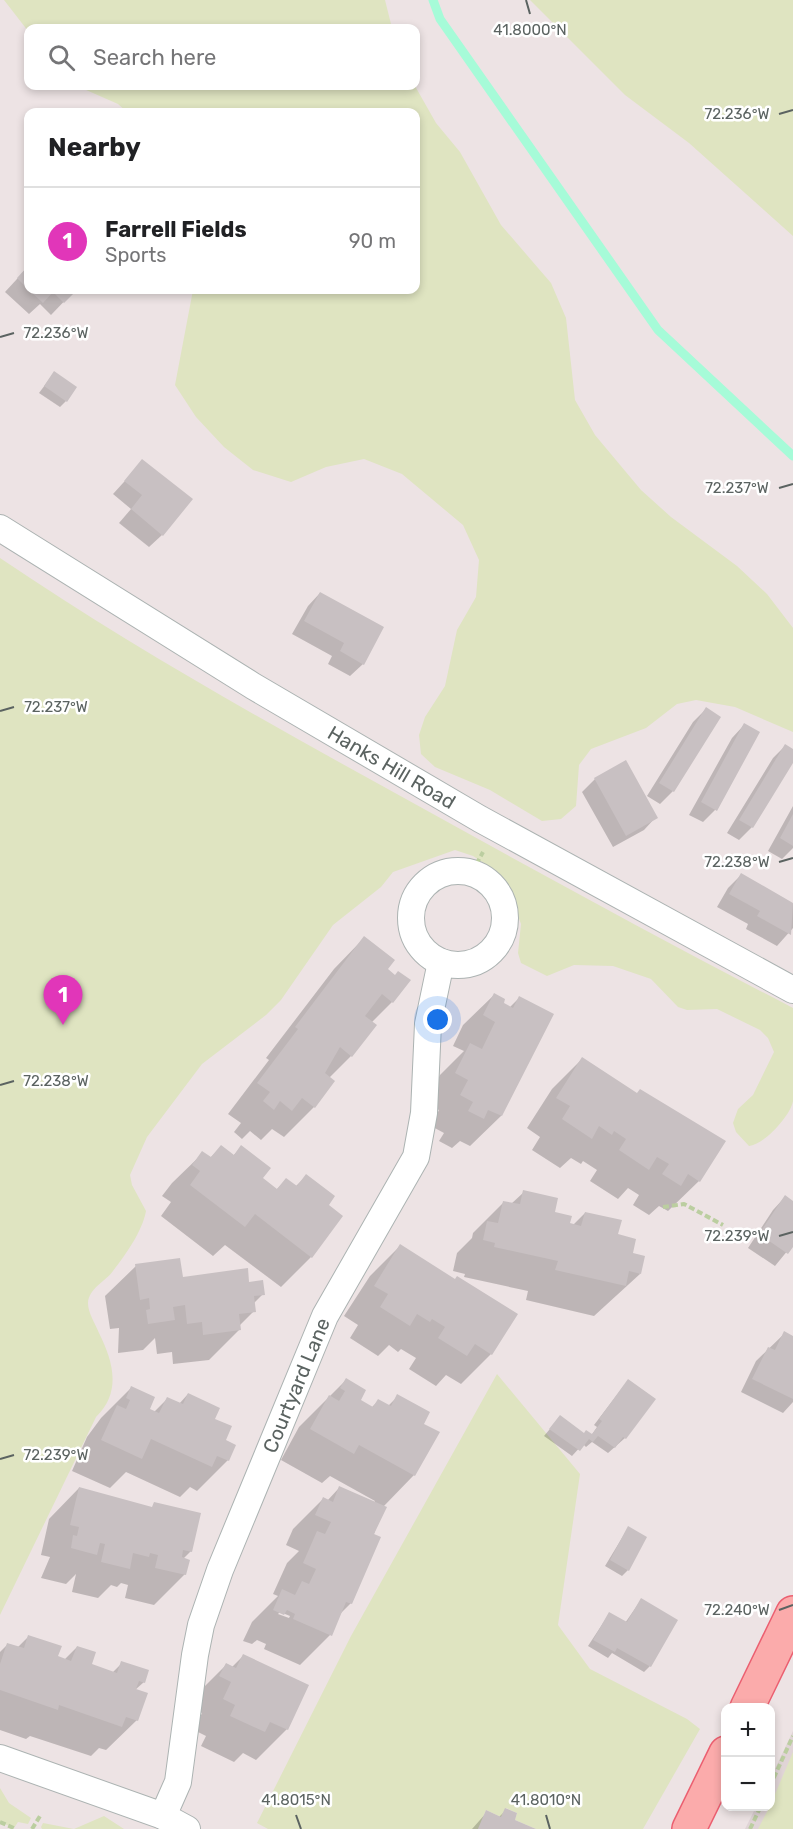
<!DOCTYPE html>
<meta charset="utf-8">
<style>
:root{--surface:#fff;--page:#f2f2f2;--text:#202124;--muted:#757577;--line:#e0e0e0;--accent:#e136b9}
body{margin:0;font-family:Rubik,sans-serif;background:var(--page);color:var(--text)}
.controls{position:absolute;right:18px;bottom:18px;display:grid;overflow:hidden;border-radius:12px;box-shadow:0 3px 9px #0003}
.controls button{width:54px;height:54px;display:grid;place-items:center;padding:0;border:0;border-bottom:2px solid var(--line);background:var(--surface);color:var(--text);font:30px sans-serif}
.you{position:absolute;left:438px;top:1020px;width:21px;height:21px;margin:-15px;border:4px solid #fff;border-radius:50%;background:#1a73e8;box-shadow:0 0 0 9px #1a73e833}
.badge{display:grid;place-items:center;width:39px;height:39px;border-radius:50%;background:var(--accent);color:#fff;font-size:20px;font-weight:700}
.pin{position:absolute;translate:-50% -50px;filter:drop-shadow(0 2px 3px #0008)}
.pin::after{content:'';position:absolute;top:32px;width:21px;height:18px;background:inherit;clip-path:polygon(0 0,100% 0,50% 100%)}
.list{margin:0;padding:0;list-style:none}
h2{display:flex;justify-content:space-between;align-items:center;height:78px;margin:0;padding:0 24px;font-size:26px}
h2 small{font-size:20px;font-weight:400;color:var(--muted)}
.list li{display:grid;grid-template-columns:39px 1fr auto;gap:18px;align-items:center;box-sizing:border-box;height:108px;padding:0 24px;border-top:2px solid var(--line)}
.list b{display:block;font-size:22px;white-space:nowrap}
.list p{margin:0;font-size:20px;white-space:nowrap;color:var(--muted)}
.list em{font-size:20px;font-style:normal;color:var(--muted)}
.icon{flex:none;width:33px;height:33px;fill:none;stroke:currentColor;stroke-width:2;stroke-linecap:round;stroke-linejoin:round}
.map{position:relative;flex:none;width:793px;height:1829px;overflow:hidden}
.search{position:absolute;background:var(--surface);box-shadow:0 3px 9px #0003;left:24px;top:24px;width:396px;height:66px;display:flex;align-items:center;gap:15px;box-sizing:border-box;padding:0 21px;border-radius:12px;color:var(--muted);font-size:22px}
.panel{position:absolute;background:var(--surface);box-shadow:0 3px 9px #0003;left:24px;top:108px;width:396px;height:186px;border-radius:12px}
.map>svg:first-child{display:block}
</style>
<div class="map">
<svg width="793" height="1829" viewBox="0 0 793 1829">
<rect width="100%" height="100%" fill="#ede3e4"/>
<path fill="#e0d4d6" d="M793,1731V1829H745L756,1807L770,1806L771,1777Z"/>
<path fill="#dfe4c1" d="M4,0H385L392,28H28V31Z
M530,0H793V236L689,143L625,95Z
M77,86H415L436,123L460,152L501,225L551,283L566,318L575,400L595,435L641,490L671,517L737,566L767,594L793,628V732L735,707L696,700L677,704L646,728L591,749L579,765L576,806L561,819L542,821L490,790L435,767L421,754L419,735L425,717L445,686L457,630L476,597L479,560L463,525L402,474L364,459L326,467L291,482L253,470L224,447L196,417L175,385L193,290H416V112H127L118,104Z
M0,558C124,642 255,716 386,788C521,863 656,937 793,1008C793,1035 793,1076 793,1101C791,1115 764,1145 749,1146L736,1132L733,1123L738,1109L753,1095L774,1052L768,1038L760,1030L717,1009L687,1010L678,1007L651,979L613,966L574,965L547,976L521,963L518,953L521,924L508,889L490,867L473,856L455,850L393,872L381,887L333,925L281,1000L266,1015L202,1064L147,1137L130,1175L132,1185L146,1211C142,1232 126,1254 113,1271C105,1282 89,1288 88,1303C88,1313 95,1323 99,1333C113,1361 122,1392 96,1417L0,1615Z
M497,1374L580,1474L558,1625L590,1669L687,1719L700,1729L643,1829H536L515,1820L517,1813L506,1808L501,1817L486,1810L478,1829H268L257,1823L351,1636Z
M793,1752V1829H758L770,1806Z
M0,1788L9,1803L31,1818L28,1824L18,1822L14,1828L0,1822Z
M104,1816L124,1829H42L41,1827L43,1823L74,1829Z"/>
<path fill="#0003" fill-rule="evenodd" d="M28,267V290H75L51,315L40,304L29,314L5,292Z
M54,373L66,401L60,407L39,393Z
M143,461L162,535L149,547L119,523L131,509L113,494Z
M320,593L363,664L350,676L328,664L332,656L292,634L308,606Z
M706,709L719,717L673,791L660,804L647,796L693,722Z
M744,725L715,810L703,822L689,815L732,738Z
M785,746L793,751V760L752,827L739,840L727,833L773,758Z
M595,779L656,817L644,830L613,847L582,792Z
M793,806V848L782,859L768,851Z
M741,875L793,904V928L777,946L746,929L748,924L717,907L728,888Z
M364,938L386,970L392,1002L371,1023L351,1056L329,1078L314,1107L284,1137L272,1129L261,1140L250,1131L242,1139L234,1132L241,1123L228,1114L269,1060L266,1058L334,969Z
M494,995L509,1008L519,998L551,1014L501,1116L470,1146L460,1141L452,1148L439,1141L444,1133L431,1126L439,1110L426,1104L440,1075L464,1051L453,1046L463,1025Z
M582,1059L637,1094L724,1141L699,1181L668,1211L659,1206L649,1215L633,1205L639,1195L628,1188L618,1199L590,1181L597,1170L583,1161L581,1164L571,1158L560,1168L532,1150L540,1137L527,1128L552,1089Z
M221,1147L233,1156L241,1147L261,1178L276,1190L286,1180L295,1187L306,1176L327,1206L311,1257L281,1287L225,1245L213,1256L161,1216L171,1202L162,1196L172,1183L203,1153L210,1158Z
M524,1192L569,1224L573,1225L585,1213L616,1236L631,1254L640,1274L594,1316L526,1300L528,1291L464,1277L465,1274L453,1271L457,1253L472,1238L473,1233L504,1202L511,1204Z
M785,1197L793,1202V1244L775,1266L748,1248L773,1210Z
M400,1246L454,1281L491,1354L461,1384L446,1375L436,1386L409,1369L416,1358L401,1349L398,1352L389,1345L378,1356L350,1338L358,1325L344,1316L370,1276Z
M136,1266L181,1278L248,1284L263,1294L253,1304L254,1311L239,1326L240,1329L209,1360L173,1364L172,1352L157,1354L155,1338L143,1350L118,1353L119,1328L110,1329L105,1296Z
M785,1333L793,1337V1402L783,1413L741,1392L756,1361Z
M346,1380L359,1401L371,1408L378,1401L388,1406L398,1396L422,1424L414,1475L383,1507L351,1603L339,1615L330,1635L300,1665L264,1649L266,1644L257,1640L252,1644L243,1641L252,1622L278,1596L273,1594L287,1563L299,1551L286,1545L293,1529L323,1499L327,1501L339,1488L374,1503L375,1501L330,1476L322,1483L281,1460L299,1427ZM280,1612L290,1616L289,1618L278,1614Z
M623,1387L653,1400L625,1438L608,1453L592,1442L586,1447L583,1444L572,1456L544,1436L560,1417L584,1435L591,1436L597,1427L594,1425Z
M131,1388L148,1410L154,1412L167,1399L179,1404L188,1394L213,1419L224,1441L228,1460L197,1491L190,1487L180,1497L126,1472L110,1488L72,1471L87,1437L101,1418Z
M79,1488L191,1551L183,1559L185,1574L154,1605L125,1598L128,1585L121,1583L117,1587L111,1585L98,1598L72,1592L76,1574L66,1584L41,1578L50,1557L41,1555L49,1519Z
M628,1528V1570L622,1576L605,1566Z
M641,1600L650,1666L644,1672L612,1653L608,1658L588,1646L609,1614L625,1623Z
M29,1636L56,1657L64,1660L77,1647L90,1665L112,1673L122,1663L144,1682L135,1690L137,1720L106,1750L99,1748L91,1756L30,1736L26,1739L0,1730V1652L8,1644L17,1648Z
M244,1655L287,1729L256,1760L243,1753L234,1762L201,1746L206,1736L194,1730L202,1713L190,1707L196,1695L226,1665L232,1667Z
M506,1810L513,1820L532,1829H472L487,1812L499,1817Z"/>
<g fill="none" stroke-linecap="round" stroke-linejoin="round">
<path stroke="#a6fbd8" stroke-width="9" d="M433,0L440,19L658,330L793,456"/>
</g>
<path fill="#c8c0c2" d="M28,266V289L17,278Z
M29,290H77L64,303L53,292L43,303Z
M54,371L77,387L67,402L44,386Z
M142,459L193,499L163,536L131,509L142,495L124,481Z
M320,592L384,627L364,665L340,651L344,643L304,621Z
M706,707L721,717L674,792L659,783Z
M744,723L760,732L717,811L701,802Z
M785,744L793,749V763L753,828L739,820Z
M626,760L658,818L626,836L594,778Z
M793,814V846L780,838Z
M741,873L793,903L791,935L757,916L760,911L729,894Z
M364,936L395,960L388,969L395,975L398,971L411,980L393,1003L382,994L365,1016L377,1025L352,1057L340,1047L325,1073L335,1081L315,1108L302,1098L292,1111L280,1101L274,1110L263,1101L270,1092L257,1083L298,1029L295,1027Z
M494,993L505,999L504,1003L513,1008L519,996L554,1014L502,1116L488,1110L484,1119L468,1111L473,1102L460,1095L468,1080L455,1073L470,1043L482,1049L495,1022L483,1015Z
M582,1057L637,1093L640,1089L726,1141L700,1182L688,1174L681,1186L662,1174L669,1164L657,1157L649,1170L619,1150L626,1139L614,1131L612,1135L599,1126L592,1139L562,1119L570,1106L556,1098Z
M221,1145L234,1155L241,1145L271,1168L263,1178L277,1189L286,1178L297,1186L306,1174L335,1196L329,1205L343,1216L312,1258L255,1214L245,1227L190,1185L200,1171L192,1165L202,1151L211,1157Z
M523,1190L558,1198L555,1212L572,1216L570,1223L581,1226L585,1212L622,1220L618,1234L636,1239L633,1253L645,1256L641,1274L629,1271L626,1286L555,1270L558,1261L494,1247L495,1243L483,1240L487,1221L498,1223L503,1201L520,1204Z
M785,1195L793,1201V1247L788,1254L759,1234Z
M400,1244L455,1279L457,1276L518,1314L492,1355L475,1344L467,1356L438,1338L445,1327L432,1319L430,1322L417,1314L410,1326L380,1307L388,1294L374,1286Z
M180,1258L183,1277L248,1268L249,1282L263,1280L265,1295L254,1296L256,1312L239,1314L241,1330L203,1335L202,1322L187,1324L185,1305L173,1307L175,1320L148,1324L146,1310L150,1309L149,1298L140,1300L135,1264Z
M784,1331L793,1336V1399L752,1379L768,1347L775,1350Z
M346,1378L366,1390L361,1400L373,1407L378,1399L391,1406L397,1394L430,1412L424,1424L440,1432L415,1476L359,1445L354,1454L310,1429L329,1395L339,1401L345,1391L340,1388Z
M628,1379L656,1399L626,1439L623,1437L615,1448L598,1436L593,1442L589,1439L580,1451L549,1429L560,1415L584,1433L586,1430L592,1434L602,1421L599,1419Z
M131,1386L155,1397L150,1409L159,1413L167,1397L183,1404L188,1393L220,1408L215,1419L232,1426L226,1440L236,1445L229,1461L217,1456L212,1467L151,1439L142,1459L101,1440L117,1405L126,1409L130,1400L126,1398Z
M339,1486L387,1507L374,1534L381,1537L352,1604L346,1602L332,1636L293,1619L295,1614L287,1610L284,1615L273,1610L282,1589L295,1595L302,1581L309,1584L316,1569L303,1563L317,1531L325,1534L331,1522L315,1515L323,1497L333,1502Z
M79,1487L152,1507L154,1502L201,1513L192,1552L183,1550L182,1557L190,1560L186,1575L155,1568L158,1555L150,1553L149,1557L133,1553L130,1569L101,1562L105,1544L100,1543L97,1555L71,1548L73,1535L77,1536L79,1527L70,1525Z
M628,1526L647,1537L629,1571L610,1560Z
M641,1598L678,1620L651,1667L617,1648L615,1652L593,1640L609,1612L627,1622Z
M28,1635L62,1646L58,1656L71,1661L77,1646L96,1652L92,1664L117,1673L121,1661L149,1670L145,1683L139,1681L136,1689L148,1693L138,1721L126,1717L122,1727L59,1705L58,1710L0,1690V1664L7,1643L24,1648Z
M243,1654L309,1685L288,1730L270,1722L265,1732L230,1716L235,1705L223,1699L231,1682L219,1676L226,1663L236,1668Z
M505,1808L517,1813L515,1820L536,1829H478L486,1810L501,1817Z"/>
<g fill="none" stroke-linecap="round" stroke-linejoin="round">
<g stroke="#acb3b2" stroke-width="28">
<g id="minor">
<path id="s1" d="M0,528L253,686L480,819L793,990"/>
<circle cx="458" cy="918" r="47"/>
<path d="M0,1758L163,1816L187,1829"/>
<path id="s2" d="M163,1816L178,1782L195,1655L201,1625L220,1570L325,1316L416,1157L424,1113L428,1024L441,962"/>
</g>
</g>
<g stroke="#eb5f70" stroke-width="36">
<path id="primary" d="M747,1708L793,1613
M689,1829L726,1753"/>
</g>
<path stroke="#bbcea0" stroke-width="4" stroke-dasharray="6 3" stroke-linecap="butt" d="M472,872L483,852
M663,1207L684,1204L723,1225
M770,1786L793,1736
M0,1822L16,1829
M32,1829L40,1816
M750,1829L761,1806"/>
<use href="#minor" stroke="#fff" stroke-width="26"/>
<use href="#primary" stroke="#fbabab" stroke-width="33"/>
</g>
<path fill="none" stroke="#5b6361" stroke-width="2" d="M526,0L530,14M779,114L793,110M0,337L14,333M779,488L793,484M0,711L14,707M779,862L793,858M0,1085L14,1081M779,1236L793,1232M0,1459L14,1455M779,1610L793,1605M296,1815L301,1829M546,1815L550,1829"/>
<g text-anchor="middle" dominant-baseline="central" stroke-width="5" stroke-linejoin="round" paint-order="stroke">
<g font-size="20" fill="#5b6361" stroke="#fff">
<text stroke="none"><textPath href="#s1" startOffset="459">Hanks Hill Road</textPath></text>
<text stroke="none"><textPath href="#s2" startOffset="454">Courtyard Lane</textPath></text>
</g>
</g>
<g font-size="15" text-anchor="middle" fill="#5b6361" stroke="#fff" stroke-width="5" stroke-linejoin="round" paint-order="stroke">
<text x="530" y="35">41.8000°N</text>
<text x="737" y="119">72.236°W</text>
<text x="56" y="338">72.236°W</text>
<text x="737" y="493">72.237°W</text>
<text x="56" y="712">72.237°W</text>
<text x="737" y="867">72.238°W</text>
<text x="56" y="1086">72.238°W</text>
<text x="737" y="1241">72.239°W</text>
<text x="56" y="1460">72.239°W</text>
<text x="737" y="1615">72.240°W</text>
<text x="296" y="1805">41.8015°N</text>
<text x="546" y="1805">41.8010°N</text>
</g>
</svg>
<div class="controls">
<button>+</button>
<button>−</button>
</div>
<div class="you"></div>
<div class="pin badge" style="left:63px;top:1025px">1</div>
<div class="search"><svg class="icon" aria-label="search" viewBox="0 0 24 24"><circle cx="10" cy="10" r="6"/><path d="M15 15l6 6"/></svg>Search here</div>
<section class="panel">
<h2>Nearby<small></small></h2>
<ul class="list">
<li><span class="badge">1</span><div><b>Farrell Fields</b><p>Sports</p></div><em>90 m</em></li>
</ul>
</section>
</div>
